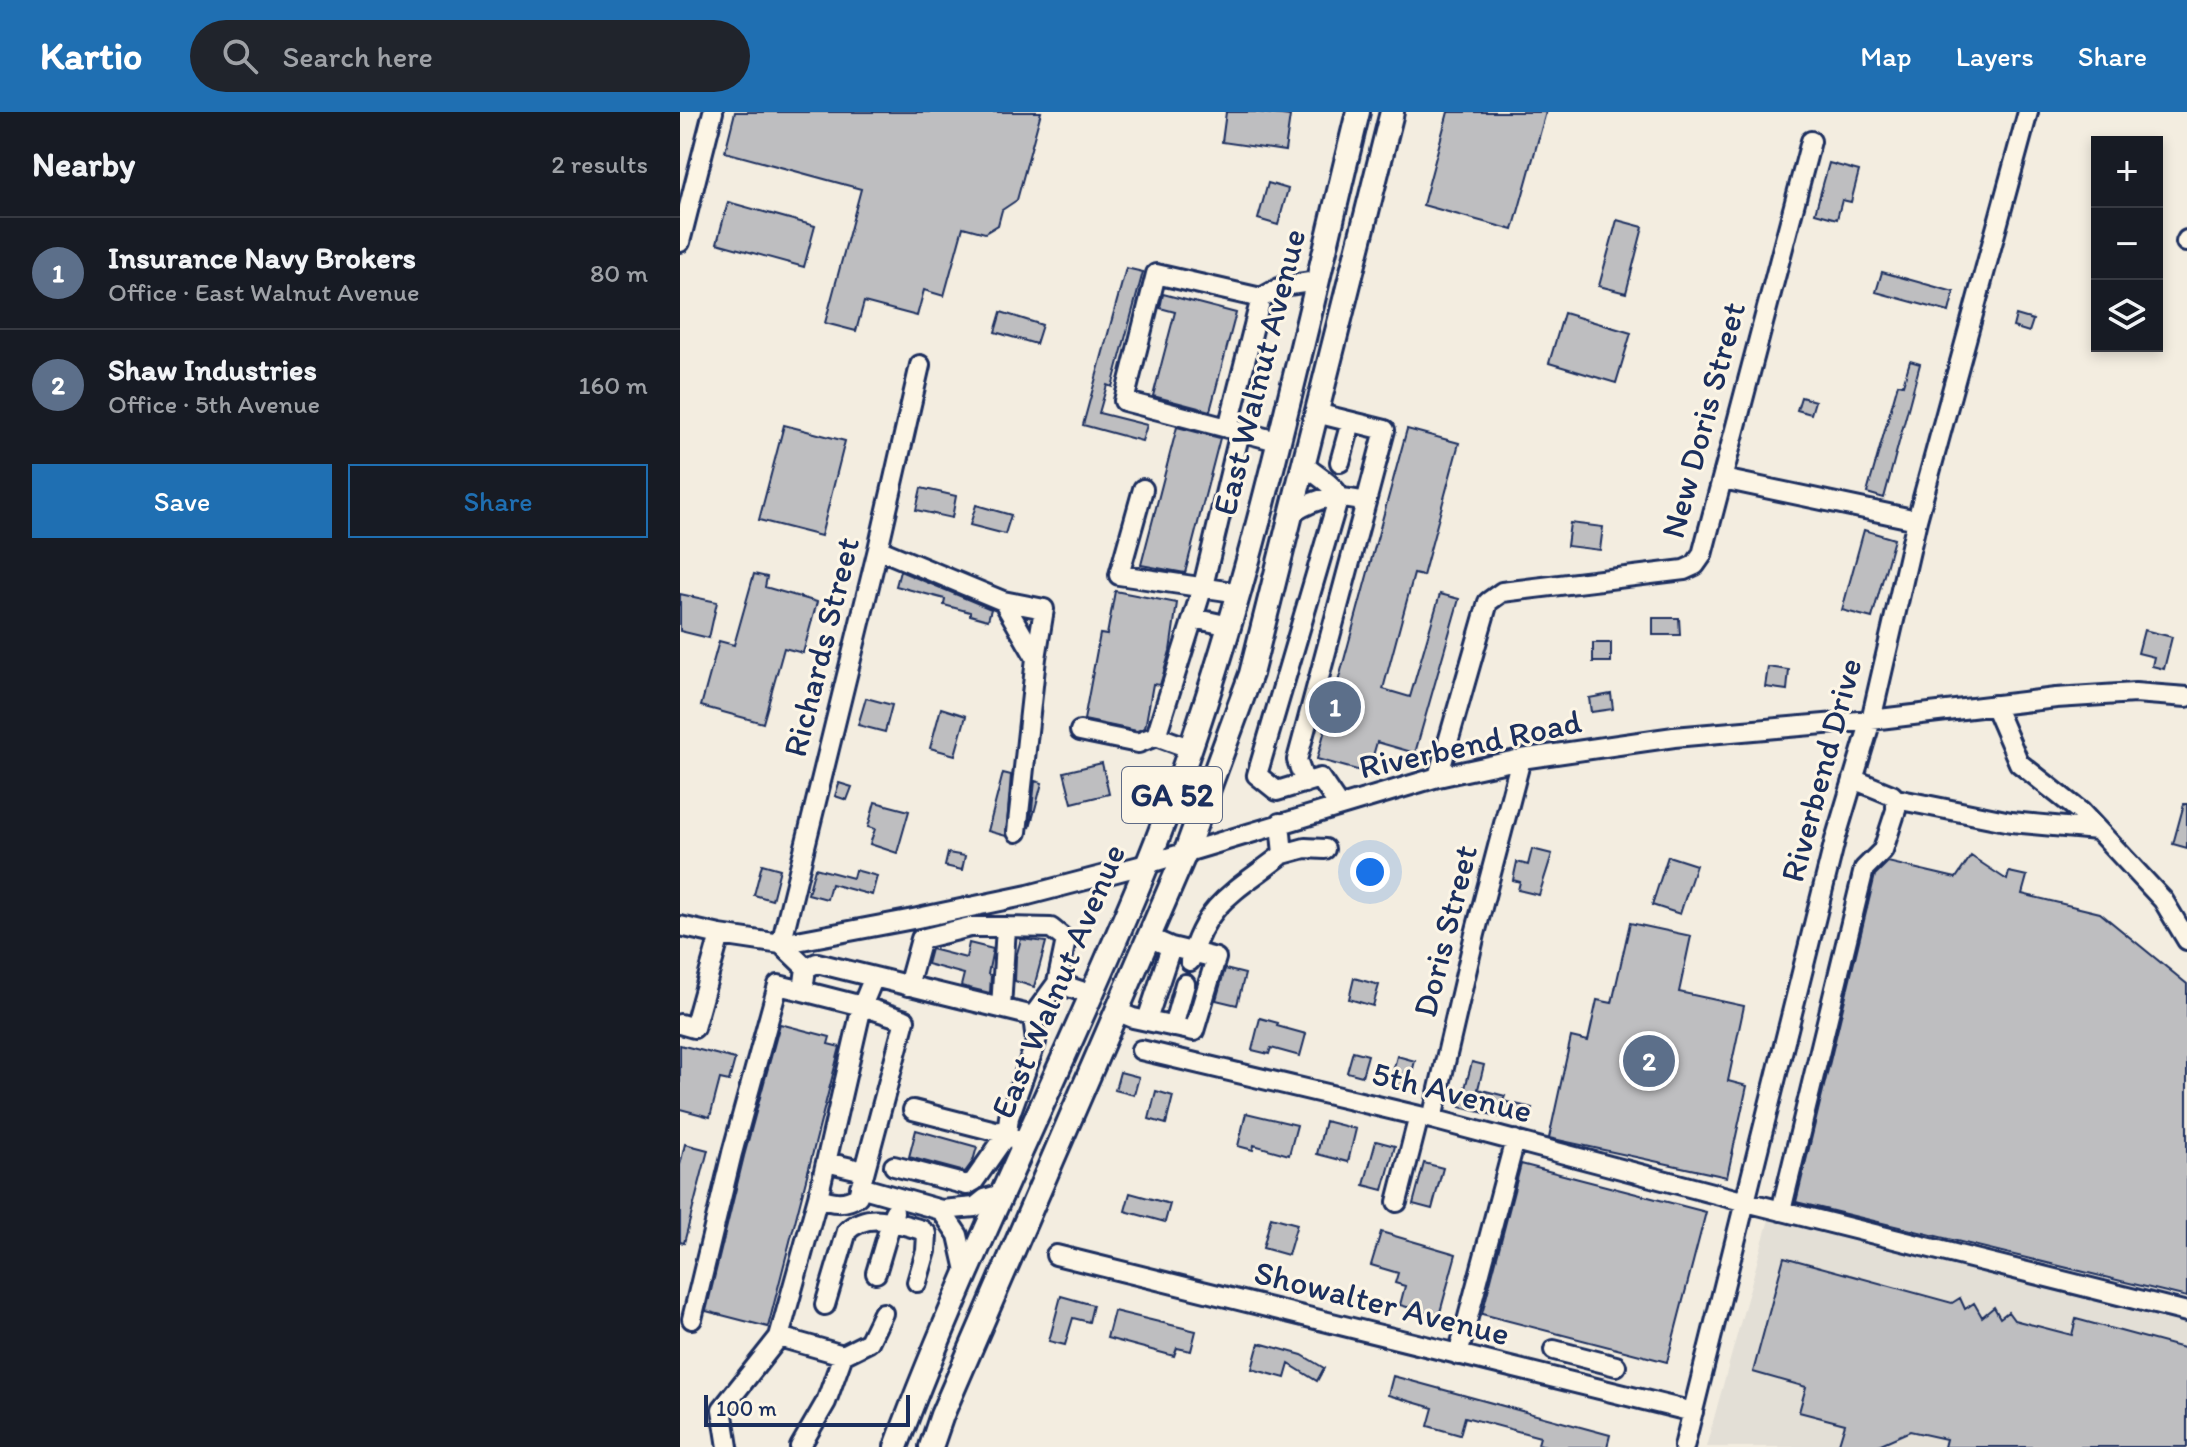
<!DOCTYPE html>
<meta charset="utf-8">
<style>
:root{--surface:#171b24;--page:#20242c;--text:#f1f3f6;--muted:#9ea1a6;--line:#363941;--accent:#1f6fb2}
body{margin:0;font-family:Itim,sans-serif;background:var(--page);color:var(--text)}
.controls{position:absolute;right:24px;top:24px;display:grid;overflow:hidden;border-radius:0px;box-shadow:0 4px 12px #0003}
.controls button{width:72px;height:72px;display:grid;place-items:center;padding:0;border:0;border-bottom:2px solid var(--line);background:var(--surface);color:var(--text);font:40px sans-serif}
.scale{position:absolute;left:24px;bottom:20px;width:206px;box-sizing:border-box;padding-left:8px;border:4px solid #1b2f5e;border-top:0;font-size:22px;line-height:28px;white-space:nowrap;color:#1b2f5e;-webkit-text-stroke:6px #fcf5e5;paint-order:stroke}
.you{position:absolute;left:690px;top:760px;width:28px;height:28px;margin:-20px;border:6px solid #fff;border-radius:50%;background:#1a73e8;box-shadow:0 0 0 12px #1a73e833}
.badge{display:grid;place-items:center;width:52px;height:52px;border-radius:50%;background:var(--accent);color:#fff;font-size:26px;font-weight:700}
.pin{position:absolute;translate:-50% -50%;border:4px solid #fff;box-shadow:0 2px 8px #0006}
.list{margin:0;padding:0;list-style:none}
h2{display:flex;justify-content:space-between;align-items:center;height:104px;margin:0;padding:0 32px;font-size:34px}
h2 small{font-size:26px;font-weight:400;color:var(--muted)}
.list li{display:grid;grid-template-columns:52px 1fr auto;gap:24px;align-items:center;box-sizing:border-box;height:112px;padding:0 32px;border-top:2px solid var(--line)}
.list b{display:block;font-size:30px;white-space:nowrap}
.list p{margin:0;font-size:26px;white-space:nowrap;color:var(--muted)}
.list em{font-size:26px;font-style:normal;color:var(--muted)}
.actions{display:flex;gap:16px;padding:24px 32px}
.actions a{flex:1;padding:18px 0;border:2px solid var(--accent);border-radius:0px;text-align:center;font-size:28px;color:var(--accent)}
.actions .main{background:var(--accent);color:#fff}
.icon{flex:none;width:44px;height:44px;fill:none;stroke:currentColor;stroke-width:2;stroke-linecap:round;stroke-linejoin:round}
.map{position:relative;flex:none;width:1507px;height:1335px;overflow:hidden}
header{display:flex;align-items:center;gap:48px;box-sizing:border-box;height:112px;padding:0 40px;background:var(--accent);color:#fff}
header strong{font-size:38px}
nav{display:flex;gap:44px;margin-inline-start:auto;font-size:28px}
.search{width:560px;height:72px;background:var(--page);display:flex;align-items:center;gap:20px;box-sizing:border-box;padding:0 28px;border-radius:44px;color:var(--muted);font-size:30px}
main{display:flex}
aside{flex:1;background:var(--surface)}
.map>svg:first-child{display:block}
</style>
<header>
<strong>Kartio</strong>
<div class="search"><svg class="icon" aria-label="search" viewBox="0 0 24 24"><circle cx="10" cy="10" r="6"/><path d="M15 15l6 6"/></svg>Search here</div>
<nav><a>Map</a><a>Layers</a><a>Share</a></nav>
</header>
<main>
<aside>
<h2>Nearby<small>2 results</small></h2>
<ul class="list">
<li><span class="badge" style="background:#5c6f8a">1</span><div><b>Insurance Navy Brokers</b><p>Office · East Walnut Avenue</p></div><em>80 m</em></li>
<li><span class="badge" style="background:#5c6f8a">2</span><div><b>Shaw Industries</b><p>Office · 5th Avenue</p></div><em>160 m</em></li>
</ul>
<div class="actions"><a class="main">Save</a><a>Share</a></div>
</aside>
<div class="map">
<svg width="1507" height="1335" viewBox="0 0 1507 1335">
<rect width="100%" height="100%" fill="#f3ede0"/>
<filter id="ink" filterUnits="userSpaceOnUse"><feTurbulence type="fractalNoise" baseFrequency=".0125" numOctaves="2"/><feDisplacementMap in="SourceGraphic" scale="16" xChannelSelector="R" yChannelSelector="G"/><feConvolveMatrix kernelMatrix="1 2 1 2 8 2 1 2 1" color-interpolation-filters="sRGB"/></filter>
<g filter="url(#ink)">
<path fill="#e3dfd6" d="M1094,1089L1507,1204V1335H1026Z"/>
<path fill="#bebec0" stroke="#1b2f5e" stroke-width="2" d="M55,0H361L337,88L322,98L318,113L305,121L283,115L264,184L244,178L237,204L184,190L176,219L145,211L181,77L45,40Z
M546,0H578L610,4L605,39L542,30Z
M768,0H866L833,118L743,93Z
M1149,51L1179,59L1171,90L1162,88L1157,107L1135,101Z
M588,71L608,77L598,113L578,107Z
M48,90L135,114L124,155L37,131Z
M937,108L963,115L946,181L919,174Z
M446,156L463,160L432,275L427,273L419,301L467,313L462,329L403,313Z
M1202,160L1274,180L1269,200L1196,180Z
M483,182L556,201L530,299L473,284L495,200L480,196Z
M321,200L362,213L356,232L315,220Z
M884,201L951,221L936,271L869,251Z
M1336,203L1353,208L1349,220L1333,215Z
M1230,249L1240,252L1204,386L1187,381L1218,272L1223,273Z
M1121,285L1135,289L1131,302L1117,298Z
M104,313L165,329L141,424L79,408Z
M497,315L540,326L505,461L461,453Z
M727,317L779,331L743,464L734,462L703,577L730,585L760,482L779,487L735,641L697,630L688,661L637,647Z
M241,376L276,384L272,406L236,398Z
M296,393L331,403L325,422L290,413Z
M890,411L923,415L920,438L887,434Z
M1184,418L1214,427L1192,506L1162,498Z
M220,459L311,497L308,508L290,503V500L264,493L265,487L216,474Z
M74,462L87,465L85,475L137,490L123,541L104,536L83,611L21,594L39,529L54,533Z
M435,479L497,491L490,539L480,573L473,572L465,616L457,619L404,608L420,522L427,523Z
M0,482L37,490L29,526L0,519Z
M973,506H999L1000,523H973Z
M1464,518L1492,525L1484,557L1472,554L1474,545L1458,541Z
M913,531H931V550H913Z
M1088,555L1109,558L1107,578L1085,575Z
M931,582L933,597L911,600L909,586Z
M186,586L212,593L205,620L178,613Z
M261,596L286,604L275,643L250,636Z
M422,651L429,682L392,691L384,660Z
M323,661L331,663L326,724L308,719Z
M355,669L362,671L350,716Z
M159,671L172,675L167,688L155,684Z
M195,690L229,699L217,741L190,732L195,717L188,715Z
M1504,692H1507V736L1493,732Z
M852,737L872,742L859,783L838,778L840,770L833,768L837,750L848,753Z
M268,741L285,744L282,758L265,754Z
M988,744L1016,753L1000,802L972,793Z
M1291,744L1327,768L1329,760L1347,764L1342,782L1420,801L1507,872V1185L1116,1090L1195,763L1208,750L1276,766Z
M82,752L100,757L92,788L74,783Z
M135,756L173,766L175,758L197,764L192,783L151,772L147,787L128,782Z
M950,811L1011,824L999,880L1064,894L1048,969L1067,974L1047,1065L869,1026L891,925L908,929L917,888L932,891Z
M341,827L366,830L354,875L335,869L336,845Z
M289,831L313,837L308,862L311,863L310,881L281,874L284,862L247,852L251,837L286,846Z
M545,857L565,862L557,893L536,888Z
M674,866L699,873L693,894L669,887Z
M580,906L598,911L597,914L626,922L620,944L591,936L589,942L572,938Z
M100,912L150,925L148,932L160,935L88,1215L26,1199L64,1044Z
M0,933L55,947L49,969L40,967L30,1005L0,997Z
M673,939L688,943L682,964L667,960Z
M717,944L735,949L728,976L710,971Z
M792,950L804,953L798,977L825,984L823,989L852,996L847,1011L780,995Z
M440,960L459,965L454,983L435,978Z
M476,979L493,984L486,1012L469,1007Z
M566,1001L617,1013L609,1043L574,1033L573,1038L558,1034Z
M645,1009L676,1017L668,1050L637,1042Z
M236,1018L297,1035L293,1049L285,1060L229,1045Z
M696,1029L715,1034L703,1078L684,1073Z
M5,1032L28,1038L4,1131L0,1130V1053Z
M744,1051L763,1056L752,1097L733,1092Z
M841,1052L1026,1100L987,1250L802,1202Z
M450,1081L490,1092L485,1110L445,1099Z
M591,1105L617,1112L608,1143L583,1136Z
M701,1120L776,1142L759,1204L720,1193L725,1174L715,1171L718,1161L691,1153Z
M1104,1145L1272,1191L1280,1186L1285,1197L1294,1191L1302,1205L1314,1195L1320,1206L1328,1200L1334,1208L1392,1223L1396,1207L1507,1237V1335H1264L1266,1327L1230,1319L1194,1335H1158L1165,1312L1119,1300L1126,1275L1073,1260Z
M381,1184L413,1193L409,1210L393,1206L385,1233L369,1229Z
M434,1199L516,1219L511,1239L497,1236L494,1244L427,1226Z
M579,1231L622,1243L644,1256L637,1269L609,1252L605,1266L572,1257Z
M713,1264L930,1323L927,1335H870L858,1332L860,1325L785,1305L780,1323L748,1314L753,1296L708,1283Z"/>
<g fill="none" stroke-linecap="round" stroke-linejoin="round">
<g stroke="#1b2f5e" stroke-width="24">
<path id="minor" d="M0,130L33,0
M1506,130L1507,128
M581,186L603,174L637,169
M548,316L581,186L476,162L444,289L597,329
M660,350L671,310
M623,352C635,363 652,371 659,384
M1043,367L1237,408
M463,377L439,463L560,481
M659,384L577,663L597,679L640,666L659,694
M612,401C642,383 653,383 686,390L705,318L636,301
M198,437L323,489L356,546L337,720
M323,489L364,497
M513,506L550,514
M356,546L364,497
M1314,593L1339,651L1401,700L1483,788L1507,828
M400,619L458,631L476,624
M509,636L476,624L523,474L560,320
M758,665L808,490L822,480L1004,458L1015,453L1022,443L1131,29
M625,671L617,648L686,390
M1216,687L1331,710L1417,718
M603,742L625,736L645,737
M0,814L40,823L101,832L228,808L348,783L467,752L758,665L841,647L994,625L1191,608L1376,586L1455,581L1507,585
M101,832L198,437L240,253
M101,832L126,856L123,879L182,894L194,865L137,851L126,856
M510,849C526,789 558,778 603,742L600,711
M194,865L353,904L377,871L386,828L371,816L326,815H290L241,827L228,874
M377,871L410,882
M182,894L225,908L178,1084C166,1093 151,1091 138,1085Z
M321,896L326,815
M436,899L453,906L514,919L536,846L491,835L468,825
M467,908L491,835
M0,912L14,916L40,823
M493,915L505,872
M461,938L752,1007L1066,1090L1507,1200
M752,1007L795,822L841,647
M335,1027L327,1022L329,1005L356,930L353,904
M146,1050L184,1059
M214,1054L287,1073L294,1069L327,1022L233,998
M180,1075L261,1098
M138,1085L99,1225L163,1243L189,1230L203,1201
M717,1090L739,1004
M1101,1099L1184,757L1203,738L1216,698V687L1212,683L1173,667
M376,1143L1013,1300
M196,1161L214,1100
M287,1163L278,1123L261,1098L295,1095L305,1087L322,1082
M145,1193L167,1119C190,1098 214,1111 242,1118L247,1122L246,1139L237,1170
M12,1207L52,1041L98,873L123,879
M874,1238L936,1254
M778,1243L835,1028
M48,1335L42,1297L99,1225
M120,1335L146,1290L163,1243
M1004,1335L1155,728L1191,608L1237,408L1348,0"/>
</g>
<g stroke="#1b2f5e" stroke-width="28">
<path id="major" d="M216,1335C290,1137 387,949 467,753C565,511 616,253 678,0
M251,1335L262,1303L506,739L571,562L712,0"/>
</g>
<use href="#minor" stroke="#fcf5e5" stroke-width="18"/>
<use href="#major" stroke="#fcf5e5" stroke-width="22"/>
</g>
</g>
<g text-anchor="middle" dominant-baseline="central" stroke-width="6" stroke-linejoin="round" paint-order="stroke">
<rect fill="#fcf5e5" stroke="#5e6a86" stroke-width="2" x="442" y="655" width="100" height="56" rx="6"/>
<g font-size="32" font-weight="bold" fill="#1b2f5e">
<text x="492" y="683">GA 52</text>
</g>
<g font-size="34" fill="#1b2f5e" stroke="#fcf5e5">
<text transform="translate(579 260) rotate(-76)">East Walnut Avenue</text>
<text transform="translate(1023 308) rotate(-75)">New Doris Street</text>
<text transform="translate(141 535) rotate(-76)">Richards Street</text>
<text transform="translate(790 632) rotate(-12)">Riverbend Road</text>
<text transform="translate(1141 658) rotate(-75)">Riverbend Drive</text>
<text transform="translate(765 819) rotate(-76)">Doris Street</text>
<text transform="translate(378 869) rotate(-67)">East Walnut Avenue</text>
<text transform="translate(772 980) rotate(14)">5th Avenue</text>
<text transform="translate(702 1191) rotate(14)">Showalter Avenue</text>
</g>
</g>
</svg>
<div class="controls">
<button>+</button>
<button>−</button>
<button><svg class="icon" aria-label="layers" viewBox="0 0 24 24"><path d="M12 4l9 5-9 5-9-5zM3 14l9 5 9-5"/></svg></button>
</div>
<div class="scale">100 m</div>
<div class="you"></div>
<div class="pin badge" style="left:655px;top:595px;background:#5c6f8a">1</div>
<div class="pin badge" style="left:969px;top:949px;background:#5c6f8a">2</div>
</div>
</main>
